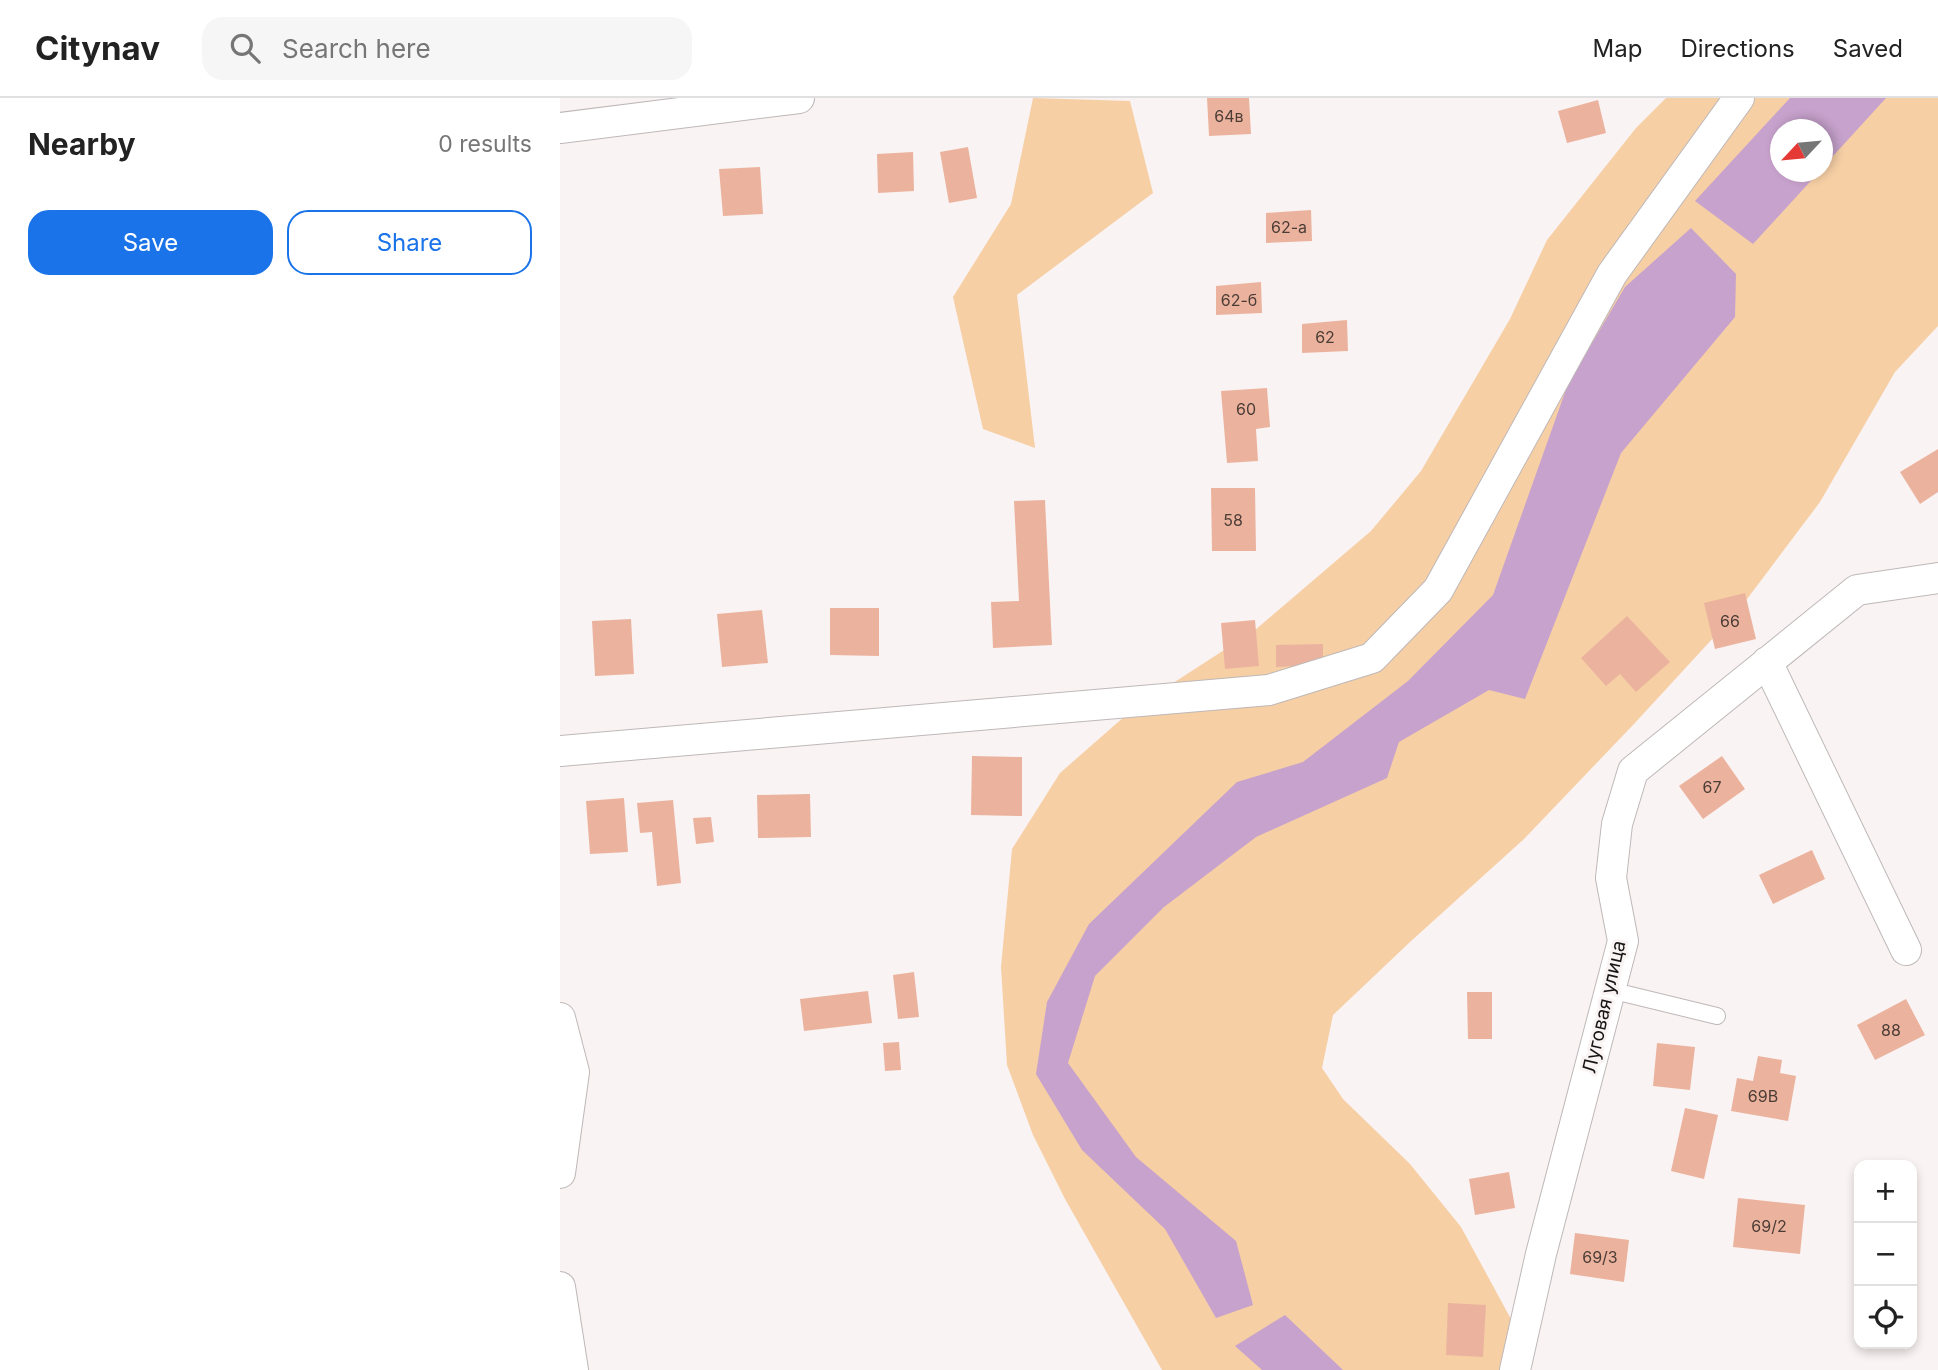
<!DOCTYPE html>
<meta charset="utf-8">
<style>
:root{--surface:#fff;--page:#f6f6f6;--text:#222;--muted:#767676;--line:#e0e0e0;--accent:#1a73e8}
body{margin:0;font-family:Inter,sans-serif;background:var(--page);color:var(--text)}
.controls{position:absolute;right:21px;bottom:21px;display:grid;overflow:hidden;border-radius:14px;box-shadow:0 4px 10px #0003}
.controls button{width:63px;height:63px;display:grid;place-items:center;padding:0;border:0;border-bottom:2px solid var(--line);background:var(--surface);color:var(--text);font:35px sans-serif}
.compass{position:absolute;left:1210px;top:21px;width:63px;height:63px;border-radius:50%;background:var(--surface);box-shadow:0 4px 10px #0003;rotate:244deg}
.list{margin:0;padding:0;list-style:none}
h2{display:flex;justify-content:space-between;align-items:center;height:91px;margin:0;padding:0 28px;font-size:30px}
h2 small{font-size:23px;font-weight:400;color:var(--muted)}
.actions{display:flex;gap:14px;padding:21px 28px}
.actions a{flex:1;padding:16px 0;border:2px solid var(--accent);border-radius:21px;text-align:center;font-size:24px;color:var(--accent)}
.actions .main{background:var(--accent);color:#fff}
.icon{flex:none;width:38px;height:38px;fill:none;stroke:currentColor;stroke-width:2;stroke-linecap:round;stroke-linejoin:round}
.map{position:relative;flex:none;width:1378px;height:1272px;overflow:hidden}
header{display:flex;align-items:center;gap:42px;box-sizing:border-box;height:98px;padding:0 35px;background:var(--surface);border-bottom:2px solid var(--line)}
header strong{font-size:33px}
nav{display:flex;gap:38px;margin-inline-start:auto;font-size:24px}
.search{width:490px;height:63px;background:var(--page);display:flex;align-items:center;gap:18px;box-sizing:border-box;padding:0 24px;border-radius:21px;color:var(--muted);font-size:26px}
main{display:flex}
aside{flex:1;background:var(--surface)}
.map>svg:first-child{display:block}
</style>
<header>
<strong>Citynav</strong>
<div class="search"><svg class="icon" aria-label="search" viewBox="0 0 24 24"><circle cx="10" cy="10" r="6"/><path d="M15 15l6 6"/></svg>Search here</div>
<nav><a>Map</a><a>Directions</a><a>Saved</a></nav>
</header>
<main>
<aside>
<h2>Nearby<small>0 results</small></h2>
<ul class="list">
</ul>
<div class="actions"><a class="main">Save</a><a>Share</a></div>
</aside>
<div class="map">
<svg width="1378" height="1272" viewBox="0 0 1378 1272">
<rect width="100%" height="100%" fill="#faf3f3"/>
<path fill="#f6cfa5" fill-rule="evenodd" d="M473,0L570,3L593,95L457,197L475,350L423,331L393,199L451,106Z
M1106,0H1378V228L1335,274L1260,404L1178,513L1073,627L964,741L850,844L773,917L762,970L783,1001L850,1066L901,1129L958,1234L970,1272H602L505,1101L473,1037L447,967L441,869L452,751L500,675L573,611L695,532L811,433L861,373L950,221L987,142L1076,30ZM1220,32H1262V74H1220Z"/>
<path fill="#c7a2cc" d="M1230,0H1326L1263,69L1262,32H1220V74H1259L1193,146L1135,103Z
M1131,130L1176,176L1175,219L1061,355L965,601L929,592L839,644L827,680L696,739L604,809L535,878L508,965L576,1059L676,1143L693,1207L656,1220L605,1131L522,1052L476,976L487,904L529,826L677,684L743,664L848,583L933,497L1008,286L1065,189Z
M725,1217L783,1272H702L675,1248Z"/>
<path fill="#ebb39e" d="M647,0H689L691,36L649,38Z
M1038,2L1046,35L1007,45L998,13Z
M408,49L417,100L389,105L380,54Z
M353,54L354,93L318,95L317,56Z
M200,69L203,116L163,118L159,71Z
M751,112L752,143L706,145V115Z
M701,184L702,215L656,217V188Z
M787,222L788,253L742,255V226Z
M707,290L710,329L696,331L698,363L667,365L661,293Z
M1378,351V394L1360,406L1340,374Z
M651,390H695L696,453H652Z
M485,402L492,547L433,550L431,504L459,503L454,403Z
M1185,495L1196,541L1155,551L1144,505Z
M270,510H319V558L270,557Z
M202,512L208,565L162,569L157,516Z
M1067,518L1110,564L1076,594L1060,576L1046,588L1021,560Z
M71,521L74,576L35,578L32,523Z
M695,522L699,568L665,571L661,525Z
M763,546V567L716,569V547Z
M412,658L462,659V718L411,717Z
M1162,658L1185,691L1143,721L1119,688Z
M250,696L251,739L198,740L197,697Z
M64,700L68,754L30,756L26,703Z
M113,702L121,785L97,788L92,734L80,735L77,705Z
M151,719L154,744L136,746L133,720Z
M1252,752L1265,781L1213,806L1199,777Z
M354,874L359,919L338,921L333,877Z
M308,893L312,925L244,933L240,901Z
M907,894H932V941H908Z
M1346,901L1365,937L1315,962L1297,927Z
M339,944L341,972L325,973L323,945Z
M1097,945L1135,949L1130,992L1093,988Z
M1198,958L1222,962L1220,975L1236,978L1228,1023L1171,1013L1177,980L1193,983Z
M1125,1010L1158,1017L1144,1081L1111,1073Z
M949,1074L955,1110L915,1117L909,1081Z
M1178,1100L1245,1107L1240,1156L1173,1149Z
M1015,1135L1069,1142L1064,1184L1010,1176Z
M888,1205L926,1207L923,1259L886,1257Z"/>
<g fill="none" stroke-linecap="round" stroke-linejoin="round">
<g stroke="#bfb8b8" stroke-width="18">
<path id="service" d="M1050,892L1157,918"/>
</g>
<g stroke="#bfb8b8" stroke-width="32">
<path id="minor" d="M0,30L239,0
M1207,564L1346,852
M0,653L709,592L812,560L878,492L1052,176L1179,0
M0,920L14,974L0,1075
M0,1189L13,1272
M955,1272L981,1156L1063,843L1051,780L1057,726L1073,673L1297,492L1378,480"/>
</g>
<use href="#service" stroke="#fff" stroke-width="16"/>
<use href="#minor" stroke="#fff" stroke-width="30"/>
</g>
<g text-anchor="middle" dominant-baseline="central" stroke-width="6" stroke-linejoin="round" paint-order="stroke">
<g font-size="16" fill="#4b3c36">
<text x="669" y="18">64в</text>
<text x="729" y="129">62-а</text>
<text x="679" y="202">62-б</text>
<text x="765" y="239">62</text>
<text x="686" y="311">60</text>
<text x="673" y="422">58</text>
<text x="1170" y="523">66</text>
<text x="1152" y="689">67</text>
<text x="1331" y="932">88</text>
<text x="1203" y="998">69В</text>
<text x="1209" y="1128">69/2</text>
<text x="1040" y="1159">69/3</text>
</g>
<g font-size="19" fill="#161414" stroke="#faf3f3">
<text transform="translate(1044 909) rotate(-77)">Луговая улица</text>
</g>
</g>
</svg>
<div class="controls">
<button>+</button>
<button>−</button>
<button><svg class="icon" aria-label="locate" viewBox="0 0 24 24"><circle cx="12" cy="12" r="6"/><path d="M12 2v4M12 18v4M2 12h4M18 12h4"/></svg></button>
</div>
<svg class="compass" viewBox="-18 -18 36 36"><path d="M0-13l5 13h-10z" fill="#e53935"/><path d="M0 13l5-13h-10z" fill="#767676"/></svg>
</div>
</main>
